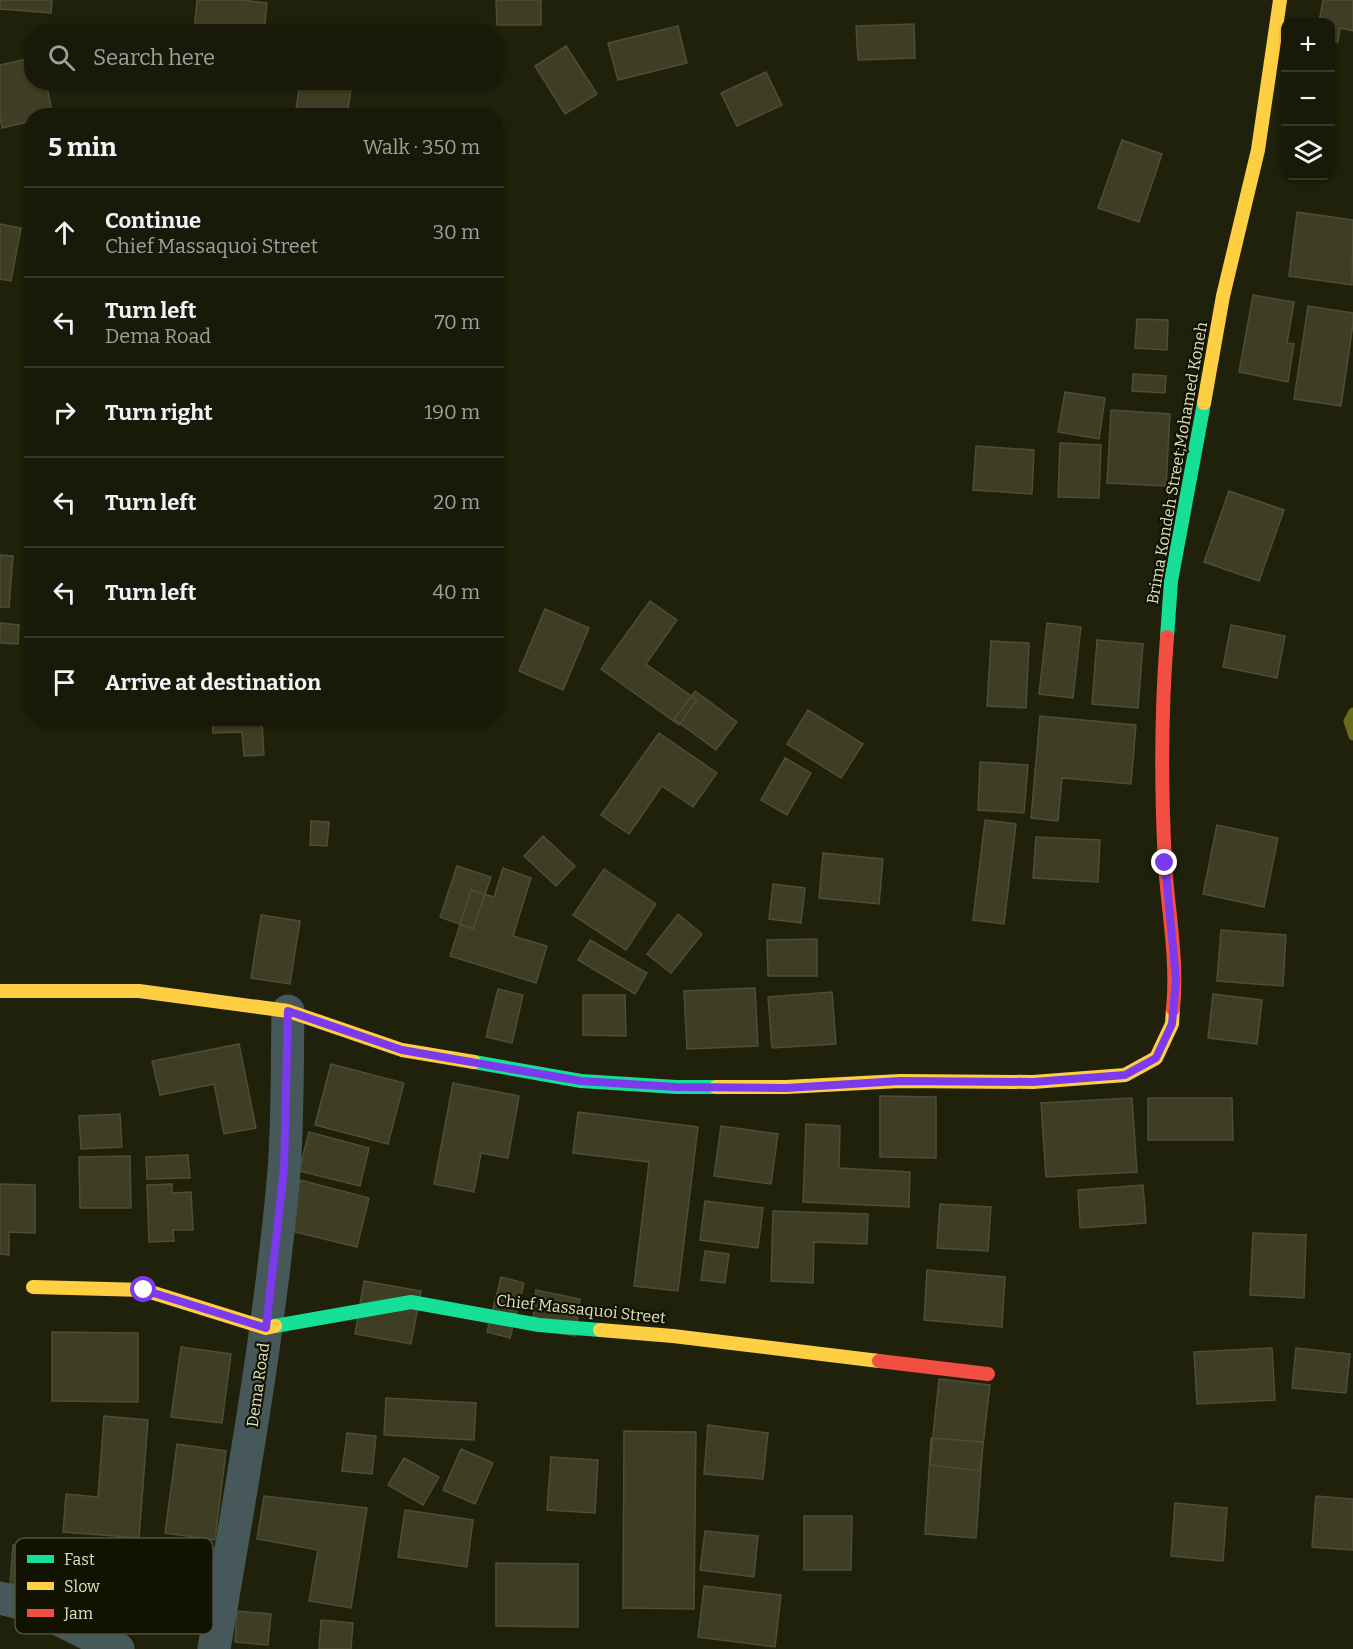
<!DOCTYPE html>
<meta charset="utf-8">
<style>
:root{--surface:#181908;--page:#212212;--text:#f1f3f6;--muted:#9fa09c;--line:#363829}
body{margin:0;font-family:Bitter,serif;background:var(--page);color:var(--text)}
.controls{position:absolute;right:18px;top:18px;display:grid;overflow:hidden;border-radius:12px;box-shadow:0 2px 4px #0004}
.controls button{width:54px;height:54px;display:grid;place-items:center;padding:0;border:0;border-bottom:2px solid var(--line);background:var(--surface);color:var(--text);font:30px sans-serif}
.stop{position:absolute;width:18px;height:18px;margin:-14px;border:4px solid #7c3aed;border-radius:50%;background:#fff}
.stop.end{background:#7c3aed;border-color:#fff;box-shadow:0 2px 6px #0008}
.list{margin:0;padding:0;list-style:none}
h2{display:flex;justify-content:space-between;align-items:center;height:78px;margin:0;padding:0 24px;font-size:26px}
h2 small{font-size:20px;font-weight:400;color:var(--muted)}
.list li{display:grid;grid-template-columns:39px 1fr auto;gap:18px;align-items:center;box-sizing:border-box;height:90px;padding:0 24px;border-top:2px solid var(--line)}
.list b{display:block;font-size:22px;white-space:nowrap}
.list p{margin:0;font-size:20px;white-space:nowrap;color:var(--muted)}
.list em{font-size:20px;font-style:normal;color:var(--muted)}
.icon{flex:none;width:33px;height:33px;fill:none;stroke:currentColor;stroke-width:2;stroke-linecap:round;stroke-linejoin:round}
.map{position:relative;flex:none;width:1353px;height:1649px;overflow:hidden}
.search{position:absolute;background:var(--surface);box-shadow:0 2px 4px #0004;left:24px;top:24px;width:480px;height:66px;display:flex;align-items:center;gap:15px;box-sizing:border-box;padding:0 21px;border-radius:24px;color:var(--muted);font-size:22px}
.panel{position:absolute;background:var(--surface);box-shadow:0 2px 4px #0004;left:24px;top:108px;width:480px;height:618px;border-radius:24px}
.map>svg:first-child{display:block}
</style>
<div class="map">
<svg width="1353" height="1649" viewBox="0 0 1353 1649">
<rect width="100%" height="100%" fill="#20210a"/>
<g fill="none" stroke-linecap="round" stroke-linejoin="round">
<path stroke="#686b19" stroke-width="9" d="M1353,712L1348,721L1353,736"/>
</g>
<path fill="#3e3e25" stroke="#4d4e34" stroke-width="1.5" d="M0,0H52L51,13L0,9Z
M197,0H242L267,3L264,32H194Z
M496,0H541V25H497Z
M1323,0H1353V31L1340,28L1338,42L1330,41V22H1319Z
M914,24L915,58L858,60L856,26Z
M678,26L687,63L618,80L608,43Z
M566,46L597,94L565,114L535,66Z
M32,58V82H46L53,116H32V121L2,128L0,117V65Z
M766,72L782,105L737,126L721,93Z
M300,82L351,89L347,116H295Z
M1122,140L1162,154L1139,222L1098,208Z
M1297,212L1353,220L1352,285L1289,276Z
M0,224L21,228L11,281L0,279Z
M1253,295L1294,302L1287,343L1294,344L1288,382L1239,372Z
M1308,306L1353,313V324L1341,406L1294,399Z
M1137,319L1168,320L1167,350L1135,348Z
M1133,374L1166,376L1165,393L1132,391Z
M1065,392L1105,398L1099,439L1058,432Z
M1111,410L1170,414L1166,486L1107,483Z
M1060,443L1101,445L1099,498L1058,497Z
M976,446L1034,450L1032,494L973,490Z
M1229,491L1284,510L1259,581L1204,562Z
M0,555L13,556L9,607H0Z
M650,601L677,620L646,664L697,700L679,725L601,669Z
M545,609L589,628L563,690L519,671Z
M0,623L19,625L18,644L0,643Z
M1047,623L1081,627L1073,698L1039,694Z
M1231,625L1285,636L1277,678L1223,667Z
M1097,640L1143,644L1138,708L1092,704Z
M991,641L1029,643L1026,708L987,706Z
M695,691L737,722L716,750L674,719Z
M808,710L863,744L841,778L787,744Z
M1040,716L1136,725L1131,784L1062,778L1058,821L1031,818Z
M212,718H292V722L262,723L264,755L244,756L242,732L213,733Z
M659,733L717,773L693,807L662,786L629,834L601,815Z
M785,758L811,773L787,815L761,800Z
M980,762L1028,765L1024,813L978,810Z
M985,820L1016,824L1004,924L973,920Z
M311,821L329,822L327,846L310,845Z
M1217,825L1278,838L1264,907L1203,894Z
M543,836L575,866L556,886L524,856Z
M1036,837L1100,840L1098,882L1033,878Z
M823,853L883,859L879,904L819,898Z
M457,866L491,877L473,929L440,917Z
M503,868L531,878L513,936L547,946L536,983L450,956L471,890L494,897Z
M604,869L656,904L626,950L573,915Z
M773,884L805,888L801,923L769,919Z
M678,914L702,934L671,973L647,954Z
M261,915L300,921L290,984L251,978Z
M1221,930L1286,935L1283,986L1217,981Z
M817,939V976H768L767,940Z
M590,940L647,973L635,994L578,960Z
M755,988L758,1046L687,1049L684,991Z
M498,989L523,995L512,1043L486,1037Z
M832,992L836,1044L772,1048L768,997Z
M1213,994L1262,1000L1257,1044L1208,1038Z
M583,995H625L626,1036L583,1035Z
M239,1044L256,1128L224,1134L214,1084L160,1095L152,1061Z
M331,1064L404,1083L388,1144L315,1125Z
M453,1083L519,1096L508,1158L481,1153L474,1192L434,1184Z
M880,1096L936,1097V1158L880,1157Z
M1132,1098L1137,1172L1046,1177L1041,1103Z
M1148,1098H1232L1233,1140H1148Z
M578,1112L698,1127L678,1291L634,1286L649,1162L573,1153Z
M120,1114L122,1147L81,1149L79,1116Z
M806,1124L840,1126L839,1168L910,1172L909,1207L803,1202Z
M721,1126L778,1134L771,1184L714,1176Z
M309,1132L369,1148L360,1186L299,1171Z
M188,1155L190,1178L147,1179L146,1157Z
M130,1156L131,1208H80L79,1157Z
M300,1180L369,1198L357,1247L287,1230Z
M0,1184L35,1185V1233L9,1232V1255L0,1254Z
M172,1184V1193L191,1192L193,1230H173L174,1241L149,1242L147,1185Z
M1143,1185L1146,1223L1080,1228L1078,1190Z
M705,1201L763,1208L758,1248L700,1240Z
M940,1204L991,1207L988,1251L937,1248Z
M773,1211L868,1214L867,1244L814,1242L813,1283L771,1281Z
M1253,1233L1306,1235L1304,1298L1250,1295Z
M705,1251L729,1254L725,1283L701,1280Z
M927,1270L1005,1277L1002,1327L924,1320Z
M501,1277L524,1283L510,1338L487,1332Z
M364,1281L421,1291L411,1344L355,1334Z
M536,1290L580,1299L575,1336L532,1329Z
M52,1332L138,1333V1402L52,1401Z
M181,1347L231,1354L222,1423L171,1417Z
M1272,1348L1275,1400L1197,1404L1194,1352Z
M1296,1348L1350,1354L1346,1393L1292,1388Z
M939,1379L990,1385L980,1471L930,1465Z
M386,1398L476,1403L474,1440L384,1435Z
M104,1416L148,1420L139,1538L63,1532L66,1494L98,1497Z
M708,1425L768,1433L763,1479L704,1474Z
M624,1431L696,1432L694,1609L623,1608Z
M347,1433L376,1436L372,1474L342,1471Z
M931,1438L983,1442L976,1538L925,1534Z
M177,1444L226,1451L215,1540L165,1533Z
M461,1449L493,1463L475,1504L443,1490Z
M551,1457L598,1460L595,1513L547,1510Z
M404,1458L439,1477L423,1505L388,1485Z
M264,1496L367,1508L351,1608L309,1601L318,1550L257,1539Z
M1316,1496L1353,1499V1550L1312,1547Z
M1175,1503L1227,1508L1223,1561L1171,1556Z
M405,1510L473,1520L467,1567L398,1557Z
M804,1516H852L851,1570H804Z
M705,1531L758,1536L754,1577L700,1570Z
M174,1540L216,1548L205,1605L163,1597Z
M13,1545L51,1548L48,1587L10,1584Z
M496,1563L578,1564V1627L496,1626Z
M704,1586L781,1595L775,1647L698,1637Z
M237,1611L271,1614L268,1645L235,1642Z
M321,1620L353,1623L351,1649H319Z"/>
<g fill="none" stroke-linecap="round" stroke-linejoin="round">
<path stroke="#47585b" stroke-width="33" d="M0,1598L32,1606L118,1649
M214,1649C241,1490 270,1331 284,1171C288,1118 287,1064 288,1011"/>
<path stroke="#16e098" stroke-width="14" d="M1167,637L1171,581L1204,403
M474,1062L581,1081L676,1087H716
M275,1326L411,1302L539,1325L600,1330"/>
<path stroke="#ffcf43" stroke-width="14" d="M1204,403L1223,296L1258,150L1280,0
M0,991H139L288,1011L402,1050L474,1062
M716,1087H786L900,1081L1033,1082L1125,1075L1156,1058L1172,1024L1173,1009
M33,1287L144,1290L266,1328L275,1326
M600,1330L673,1336L879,1361"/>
<path stroke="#f24e42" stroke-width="14" d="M1167,637C1161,712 1161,788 1165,863C1168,912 1178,960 1173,1009
M879,1361L988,1374"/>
</g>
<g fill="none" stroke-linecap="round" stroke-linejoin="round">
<path stroke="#7c3aed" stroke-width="8" d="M144,1290L266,1328L284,1169L288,1011L402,1050L581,1081L676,1087L786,1088L900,1081L1033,1082L1125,1075L1156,1058L1172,1024L1176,980L1165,863"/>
</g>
<g text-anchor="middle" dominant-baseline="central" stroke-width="4.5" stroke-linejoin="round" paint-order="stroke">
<g font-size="16" fill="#dfe3bd" stroke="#111200">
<text transform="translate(1177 463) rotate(-80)">Brima Kondeh Street;Mohamed Koneh</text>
<text transform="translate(581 1309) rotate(6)">Chief Massaquoi Street</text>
<text transform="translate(258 1385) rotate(-82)">Dema Road</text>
</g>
</g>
<rect x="15" y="1538" width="198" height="96" rx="9" fill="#111200" stroke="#4f5139" stroke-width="1.5"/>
<rect x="27" y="1555" width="27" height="8" fill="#16e098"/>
<rect x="27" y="1582" width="27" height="8" fill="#ffcf43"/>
<rect x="27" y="1609" width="27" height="8" fill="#f24e42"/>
<g font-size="16" fill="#dfe3bd">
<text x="64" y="1565">Fast</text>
<text x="64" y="1592">Slow</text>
<text x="64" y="1619">Jam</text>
</g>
</svg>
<div class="controls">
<button>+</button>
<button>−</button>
<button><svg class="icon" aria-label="layers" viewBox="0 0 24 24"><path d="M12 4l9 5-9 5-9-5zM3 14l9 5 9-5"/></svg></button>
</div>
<div class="stop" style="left:144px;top:1290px"></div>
<div class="stop end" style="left:1165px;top:863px"></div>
<div class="search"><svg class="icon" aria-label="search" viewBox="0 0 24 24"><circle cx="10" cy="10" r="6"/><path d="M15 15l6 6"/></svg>Search here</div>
<section class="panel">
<h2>5 min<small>Walk · 350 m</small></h2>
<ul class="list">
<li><svg class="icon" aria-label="ahead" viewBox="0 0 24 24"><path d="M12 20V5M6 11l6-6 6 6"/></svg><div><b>Continue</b><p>Chief Massaquoi Street</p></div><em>30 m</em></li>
<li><svg class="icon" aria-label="left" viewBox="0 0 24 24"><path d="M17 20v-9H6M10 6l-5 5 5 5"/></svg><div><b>Turn left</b><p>Dema Road</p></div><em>70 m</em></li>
<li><svg class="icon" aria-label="right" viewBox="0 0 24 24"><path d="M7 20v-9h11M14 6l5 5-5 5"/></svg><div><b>Turn right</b></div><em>190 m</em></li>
<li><svg class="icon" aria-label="left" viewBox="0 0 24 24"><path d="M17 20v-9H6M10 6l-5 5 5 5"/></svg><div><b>Turn left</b></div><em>20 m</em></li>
<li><svg class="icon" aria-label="left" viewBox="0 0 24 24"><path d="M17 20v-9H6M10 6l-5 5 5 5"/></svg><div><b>Turn left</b></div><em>40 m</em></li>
<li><svg class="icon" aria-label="arrive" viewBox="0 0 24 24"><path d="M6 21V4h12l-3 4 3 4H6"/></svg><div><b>Arrive at destination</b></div></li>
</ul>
</section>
</div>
